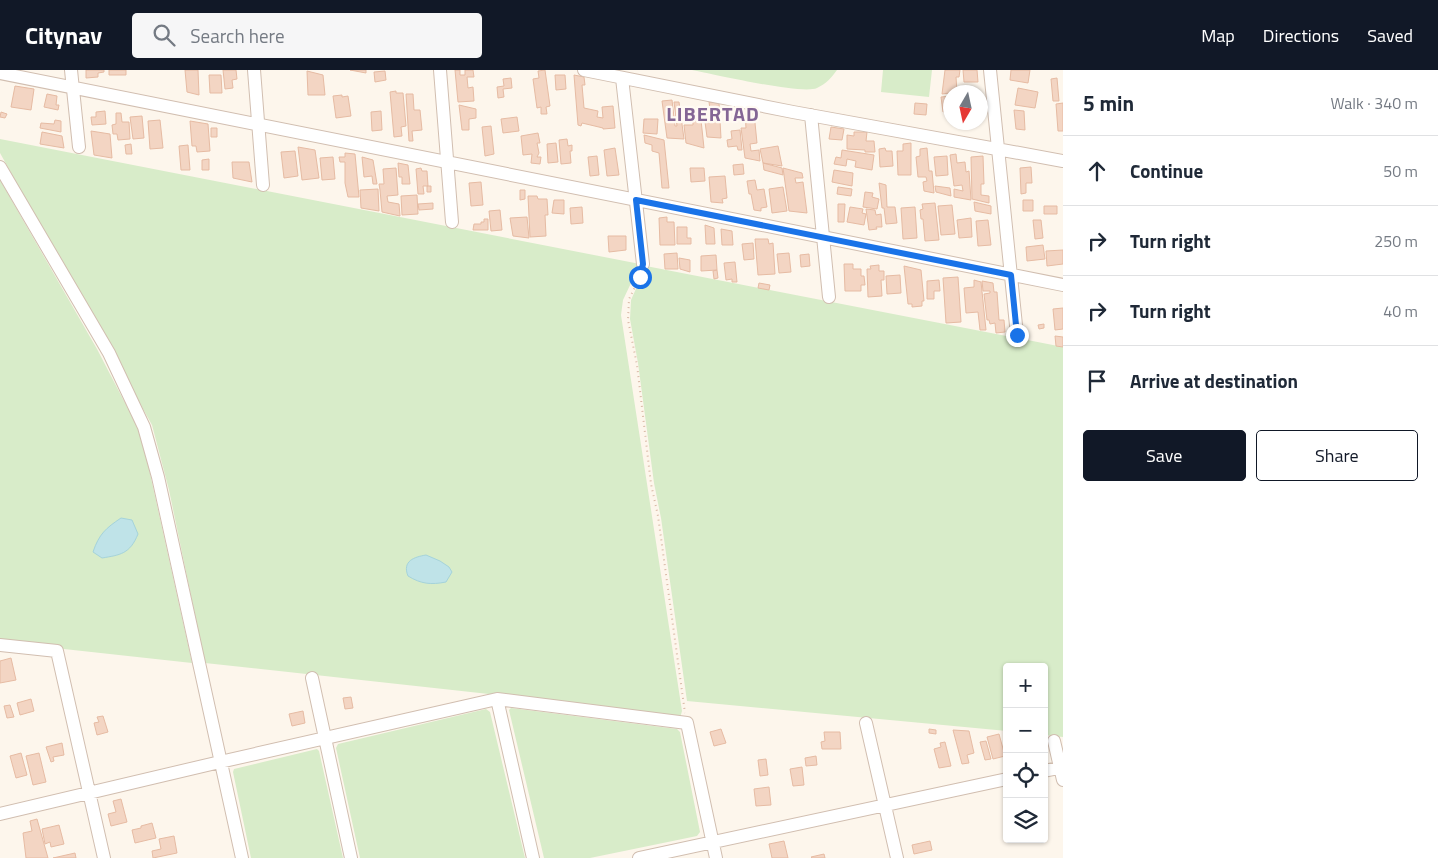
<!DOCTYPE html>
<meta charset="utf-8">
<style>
:root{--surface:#fff;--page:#f6f6f7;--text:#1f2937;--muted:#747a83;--line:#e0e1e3;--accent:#111827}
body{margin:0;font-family:"Titillium Web",sans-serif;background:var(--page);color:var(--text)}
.controls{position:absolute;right:15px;bottom:15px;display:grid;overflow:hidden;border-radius:5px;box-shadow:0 1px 4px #0004}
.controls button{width:45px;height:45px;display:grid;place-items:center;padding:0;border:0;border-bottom:1px solid var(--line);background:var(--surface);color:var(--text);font:25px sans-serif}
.compass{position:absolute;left:943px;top:15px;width:45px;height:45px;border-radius:50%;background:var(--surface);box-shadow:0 1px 4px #0004;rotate:189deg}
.stop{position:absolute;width:15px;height:15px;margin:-11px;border:4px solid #1a73e8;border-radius:50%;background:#fff}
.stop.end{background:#1a73e8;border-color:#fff;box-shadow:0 1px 5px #0008}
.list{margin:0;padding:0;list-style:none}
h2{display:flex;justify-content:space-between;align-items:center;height:65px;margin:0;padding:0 20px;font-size:21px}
h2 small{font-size:16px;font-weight:400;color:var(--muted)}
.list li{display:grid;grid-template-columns:32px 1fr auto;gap:15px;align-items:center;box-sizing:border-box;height:70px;padding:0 20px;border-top:1px solid var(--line)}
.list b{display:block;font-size:19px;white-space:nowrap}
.list em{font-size:16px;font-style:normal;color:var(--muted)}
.actions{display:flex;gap:10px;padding:15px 20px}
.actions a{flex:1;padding:11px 0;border:1px solid var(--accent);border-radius:5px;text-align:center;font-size:18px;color:var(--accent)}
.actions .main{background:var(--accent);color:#fff}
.icon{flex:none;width:28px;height:28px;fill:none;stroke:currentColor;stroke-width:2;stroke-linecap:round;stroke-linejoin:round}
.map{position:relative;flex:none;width:1063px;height:788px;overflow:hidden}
header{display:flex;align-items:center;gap:30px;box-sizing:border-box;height:70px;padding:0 25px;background:var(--accent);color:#fff}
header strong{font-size:24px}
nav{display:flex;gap:28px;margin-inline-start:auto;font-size:18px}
.search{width:350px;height:45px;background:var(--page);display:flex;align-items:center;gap:12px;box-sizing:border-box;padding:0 18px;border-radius:5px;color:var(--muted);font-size:19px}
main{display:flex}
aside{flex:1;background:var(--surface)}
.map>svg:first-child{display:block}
</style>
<header>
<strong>Citynav</strong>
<div class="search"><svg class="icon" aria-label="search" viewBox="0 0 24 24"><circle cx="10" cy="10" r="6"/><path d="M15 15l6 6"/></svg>Search here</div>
<nav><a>Map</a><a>Directions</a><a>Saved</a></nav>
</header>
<main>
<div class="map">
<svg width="1063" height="788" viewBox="0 0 1063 788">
<rect width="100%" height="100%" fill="#fdf6ec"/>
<path fill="#d8ecc9" d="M692,0H837C832,7 826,14 817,18C802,25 713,4 692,0Z
M883,0H932L929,27L881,22Z
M0,69L640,194L623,230L621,245L682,641L680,648L498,625L205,593L169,420L152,355L0,83Z
M0,110L97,279L138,358L147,390L192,593L0,572Z
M646,196L1063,277V667L1044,665V597H1007V661L687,631L661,448L654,413L638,293L630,249L631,230Z
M511,638L677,659L680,662L700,762L697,766L590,788H544L509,640Z
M486,639L490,642L525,788H360L336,678L338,674Z
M317,679L319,681L343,788H251L233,702L234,699Z"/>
<path fill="#bfe3e8" stroke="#a5d3da" d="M121,448L132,450L138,464C130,484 120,485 102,488L93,482C99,464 106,458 121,448Z
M426,485L440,491L449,497L452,502L446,512C431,515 421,514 408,506C402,491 414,487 426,485Z"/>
<path fill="#f3d5c3" stroke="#e6bba3" d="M86,0H104V2L98,3V7L86,8Z
M109,0H126V5H109Z
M185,0H198L199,25L187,22Z
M223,0H236L237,9L232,10L233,18L225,19Z
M350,0H366V3Z
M455,0H460V5H465V0H473L474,7H467L468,18L473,17L474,31L458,32Z
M545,0L550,36L546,37L547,44H541V37L537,38L533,9L539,8L538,1Z
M945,0H960L959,7H956L957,22L942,24Z
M963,0H977L978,12H964Z
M1011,0H1030L1028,13L1010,10Z
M307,1L323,5L325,25H308Z
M385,1L386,10L375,12L374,2Z
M209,5H221L222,23H210Z
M555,5H565L566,19L556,20Z
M574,5L584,7L585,15H582L584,38L598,41L597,47L603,48L602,37L613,36L615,58L603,59V58L582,53L581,56L578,55Z
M511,8L512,18L503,19L504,27L498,28L497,17L504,16L503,9Z
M1057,8L1059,31H1053L1051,9Z
M15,16L34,19L31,40L11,37Z
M1018,18L1038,22L1035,38L1015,35Z
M396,21V23H403L406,56L401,57L402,66L394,67L390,22Z
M47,24L57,26L56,35H59L58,40L44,37Z
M406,24H413L414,40H420L422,60L412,61L413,71H409Z
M342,25V27L348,26L351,46L336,48L333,26Z
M951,26V41L943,42L941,27Z
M672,30L675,56H677L674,32H679L684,69L667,68L662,31Z
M709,32L719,33L721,68L707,67L705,52H712Z
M915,33L927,34L926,45L914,44Z
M1063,33V61H1058L1056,34Z
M459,35L476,39V48L469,49V60H462Z
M1014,40L1024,41L1025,60L1016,59Z
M105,41L106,54L92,55L91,47H96V42Z
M381,41L382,60L372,61L371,42Z
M1,42L7,44L5,48L0,47Z
M116,43H121L122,52H129L130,69L118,70L117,64H113L112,55L116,54Z
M754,43L757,73L750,74L751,81L759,80L760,91L745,88L741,58H746L745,44Z
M142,46L144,68L133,69L130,47Z
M517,47L519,61L503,63L501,49Z
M644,49H658L657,64L643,63Z
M55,50L61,51V62L40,58L41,53L54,54Z
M160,50L163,78L150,79L148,51Z
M701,50L704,78L686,73L684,55H693V51Z
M190,51L208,54L210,81L197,82L196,76H192Z
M491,56L494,84L485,86L482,57Z
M831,57L844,59L842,70L829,69Z
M211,58H217V67H211Z
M740,60L742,80H738L737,76L728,77L727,70L732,69L731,61Z
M91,61L110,64L112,88L94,85Z
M42,62L62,66L64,78L40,74Z
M854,62H867L866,71H874L875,82H865V80L847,79V65L854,66Z
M538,63L540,73H537L539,83L537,87H541L540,94L531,93L532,84L523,85L521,66Z
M644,65L664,70L669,118H662L659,83L652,81V75L645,73Z
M567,69L568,76L572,75V81H570L571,93L561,94L559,70Z
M556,73L558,92L548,93L547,74Z
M911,73V105H898L897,81H903V74Z
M131,74L132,84H126L125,75Z
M188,75L190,100H181L179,76Z
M778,76L782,96L763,93L760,79Z
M298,77L315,80L319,108L302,110Z
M615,78L619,105L607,106L604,80Z
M885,78L886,81H892L893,96L880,97L879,79Z
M927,78L929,101H932L934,123L924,121L923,112L927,111L926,107H918L916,87L920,86V79Z
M842,80L874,85L872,100L855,97L856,91L847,89L846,96L834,94L836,87L841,88Z
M295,81L298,106L284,108L281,82Z
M345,83L355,84L359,127H348L345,113V92H340L339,87H345Z
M956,84L957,93L965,92L966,102L969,101L971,130L954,127V119L963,121L962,115L954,116L950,85Z
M597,86L599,105L590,106L588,87Z
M947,86L948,105L936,106L934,87Z
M983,86L984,114H981V125L989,126V133L972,129L971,87Z
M333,87L335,109L322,110L320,88Z
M362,87L373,90L377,114H373L372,106L364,107Z
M209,89V100H202V90Z
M232,92H249L252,112L233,108Z
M398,93L408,95L410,114H402V107H399Z
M763,93L782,98L783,105L764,100Z
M743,94L744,104L734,105L733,95Z
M1031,97L1032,113H1026V123L1021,124L1020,98Z
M396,98L398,125L387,126L388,132L399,134L400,146L382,142L380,120L379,114H384L383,99Z
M421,98L422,101H427L428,116H423L424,124H418L416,99Z
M690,98H704L705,111L691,112Z
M783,98L802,103L803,108H795L796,113L803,112L807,143L789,141Z
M834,100L853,103L852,116L832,112Z
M725,106L727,128L722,129L723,133L711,132L709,107Z
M755,110L757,120L764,119L767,137L761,138V141L754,140L751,124H749L747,111Z
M481,112L483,135L471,136L469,113Z
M879,113L886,115L887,137H895L897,153L886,154L884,138H882Z
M427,116H431V122H427Z
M935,116L950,118L951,126L936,122Z
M783,117L787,141L772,143L769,119Z
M838,117L852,119L851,126L837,124Z
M378,119L379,141L361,138L360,120Z
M520,120H525V129L520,130Z
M865,122L873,123L872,127L879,129L877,139L863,137Z
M417,125L418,144L402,145L401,126Z
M528,126H537L538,129H547L548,145H545L546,166L530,167Z
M554,130H564V144L552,143Z
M1023,130H1033V141H1023Z
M974,132L991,136V144L975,141Z
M433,133V139L419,140L418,134Z
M935,133L939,170L925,171L923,149H921L920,140L923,139L922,134Z
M838,134H845L844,152H838Z
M952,135L955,164L941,165L938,136Z
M1044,136H1057V144H1044Z
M582,137L583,153L571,154L570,138Z
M850,137L863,139L862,143L866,144L864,155L847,152Z
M915,137L917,168L903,169L901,138Z
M866,139L875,140L876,145L881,144L882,157H876L877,159L869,160Z
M500,140L502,160L491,161L489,141Z
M527,147L529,168L513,166L510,148Z
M667,147V152H674L675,175H660L659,148Z
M971,148L972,167L959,168L957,150Z
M484,149H488V160H473L474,154H481V152H484Z
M988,150L991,175L978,176L976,151Z
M1033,150H1041L1043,168L1035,169Z
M705,155L714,158L715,174H706Z
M677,157H687V168H691V174H677Z
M721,159L732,161L733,175H722Z
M608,166H626V180L609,182Z
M755,169H768L769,174L773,173L775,204L758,205Z
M753,173L754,189L744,190L742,174Z
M1043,175L1045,189L1027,191L1026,177Z
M1063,180V194L1047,196L1046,181Z
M677,183L678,199H665L664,184Z
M789,183L791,202L779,203L777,184Z
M809,184L810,196L801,197L800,185Z
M716,185L717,200L701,201V186Z
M679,188L690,190V202L680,199Z
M735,192L737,212H732V209L726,210L724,193Z
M844,194H853V199H861V206H864L865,215H861V221H845Z
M879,195V201H884V210H881L882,226L868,227L867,199H871L870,196Z
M904,196L921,200L924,231H922V236L912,237V234H908Z
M717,200L718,208L714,209L713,201Z
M900,205L901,223L887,224L886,206Z
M958,207L961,252L946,253L943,208Z
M939,210L940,221H934V229H927V211Z
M974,210L981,212L986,260H980L978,242L966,243L964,218L974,217Z
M982,211L993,213L994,222H997L999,250H1004L1005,262L996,263L995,253L990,254L989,250H987L984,224L990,223V221H983Z
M759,213L770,215L769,220L758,218Z
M1063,238V259L1055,260L1053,239Z
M1044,254V258L1039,259L1038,255Z
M1055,266L1063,267V277L1056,276Z
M11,588L16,610L0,613V591Z
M351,627L353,638L345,639L343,628Z
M31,629L34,641L20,645L17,633Z
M10,635L14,647L7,648L4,636Z
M303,641L305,653L292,656L289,644Z
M103,646L108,662L97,665L94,653L99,652L97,647Z
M721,659L726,673L714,676L710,662Z
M929,659L936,660V664L929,663Z
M953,660L969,661L974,683L967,685L969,693L962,694Z
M824,662H840L841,679H822L821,672L825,671Z
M999,664L1005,686L993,689L987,667Z
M986,671L991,689L985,690L980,672Z
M945,672L951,696L939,698L934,679L941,677L940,673Z
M62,673L64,685L53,687L54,691L51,692L46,677Z
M21,683L27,705L16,708L10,686Z
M39,683L46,712L33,715L26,686Z
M816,686L817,695L806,696L805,688Z
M766,689L768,705L760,706L758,690Z
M802,697L804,715L793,716L790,699Z
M769,717L771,735L756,736L754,719Z
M121,729L127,752L111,756L108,744L116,742L113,731Z
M37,749L48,788H26L23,763L32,761L30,751Z
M152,753L156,768L135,773L132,760L141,758V756Z
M59,755L64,774L51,777L50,772L45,774L42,759Z
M174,766L177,783L153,788L152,781L161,779L159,769Z
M784,771L788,788H772L769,774Z
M930,771L932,780L914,784L912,775Z
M75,783L76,788H53Z
M824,784L825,788H812L811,787Z"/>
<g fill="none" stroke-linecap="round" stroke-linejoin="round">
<g stroke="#d1beb0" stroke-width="14">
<path id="minor" d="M71,0L79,77
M254,0L263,115
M440,0L452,152
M584,0L793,42L1063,91
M990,0L1017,265
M0,3L1063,215
M622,8L643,194
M811,45L829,227
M0,97L109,283L144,357L158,407L242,788
M0,575L57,581L104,788
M312,608L351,788
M497,629L533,788
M866,653L897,788
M1054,671L1063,710
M1044,701L1063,697
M0,744L220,692L497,629L687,653L716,788
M639,788L1007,709"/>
</g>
<path stroke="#d9b8a5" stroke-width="2" stroke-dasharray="1 4" stroke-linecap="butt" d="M641,205L629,229L628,250L637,295L651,414L658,446L685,643"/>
<use href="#minor" stroke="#fff" stroke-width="12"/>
</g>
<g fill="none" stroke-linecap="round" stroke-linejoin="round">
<path stroke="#1a73e8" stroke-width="6" d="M640,207L643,194L636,130L1011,205L1017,265"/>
</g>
<g text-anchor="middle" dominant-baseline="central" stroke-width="4.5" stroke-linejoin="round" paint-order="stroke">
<g font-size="20" font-weight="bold" letter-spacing="1" fill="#846695" stroke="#fffaf3">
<text x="713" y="43">LIBERTAD</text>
</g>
</g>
</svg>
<div class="controls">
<button>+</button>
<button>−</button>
<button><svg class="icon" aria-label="locate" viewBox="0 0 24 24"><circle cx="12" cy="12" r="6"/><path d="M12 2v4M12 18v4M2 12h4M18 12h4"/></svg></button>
<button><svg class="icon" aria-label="layers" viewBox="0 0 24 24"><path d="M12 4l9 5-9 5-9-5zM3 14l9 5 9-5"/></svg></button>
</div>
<svg class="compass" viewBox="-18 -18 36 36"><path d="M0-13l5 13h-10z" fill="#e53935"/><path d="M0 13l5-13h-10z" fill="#747a83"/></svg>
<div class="stop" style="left:640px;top:207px"></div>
<div class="stop end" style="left:1017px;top:265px"></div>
</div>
<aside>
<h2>5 min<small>Walk · 340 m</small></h2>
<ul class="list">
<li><svg class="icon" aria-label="ahead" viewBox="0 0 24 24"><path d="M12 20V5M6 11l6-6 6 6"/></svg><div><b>Continue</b></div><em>50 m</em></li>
<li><svg class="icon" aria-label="right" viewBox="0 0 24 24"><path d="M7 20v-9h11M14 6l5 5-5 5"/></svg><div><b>Turn right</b></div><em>250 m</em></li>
<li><svg class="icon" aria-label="right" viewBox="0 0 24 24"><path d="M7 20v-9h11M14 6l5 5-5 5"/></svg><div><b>Turn right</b></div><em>40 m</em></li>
<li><svg class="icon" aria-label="arrive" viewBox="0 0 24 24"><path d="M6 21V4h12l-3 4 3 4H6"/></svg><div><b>Arrive at destination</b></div></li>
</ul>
<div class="actions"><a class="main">Save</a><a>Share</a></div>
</aside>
</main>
